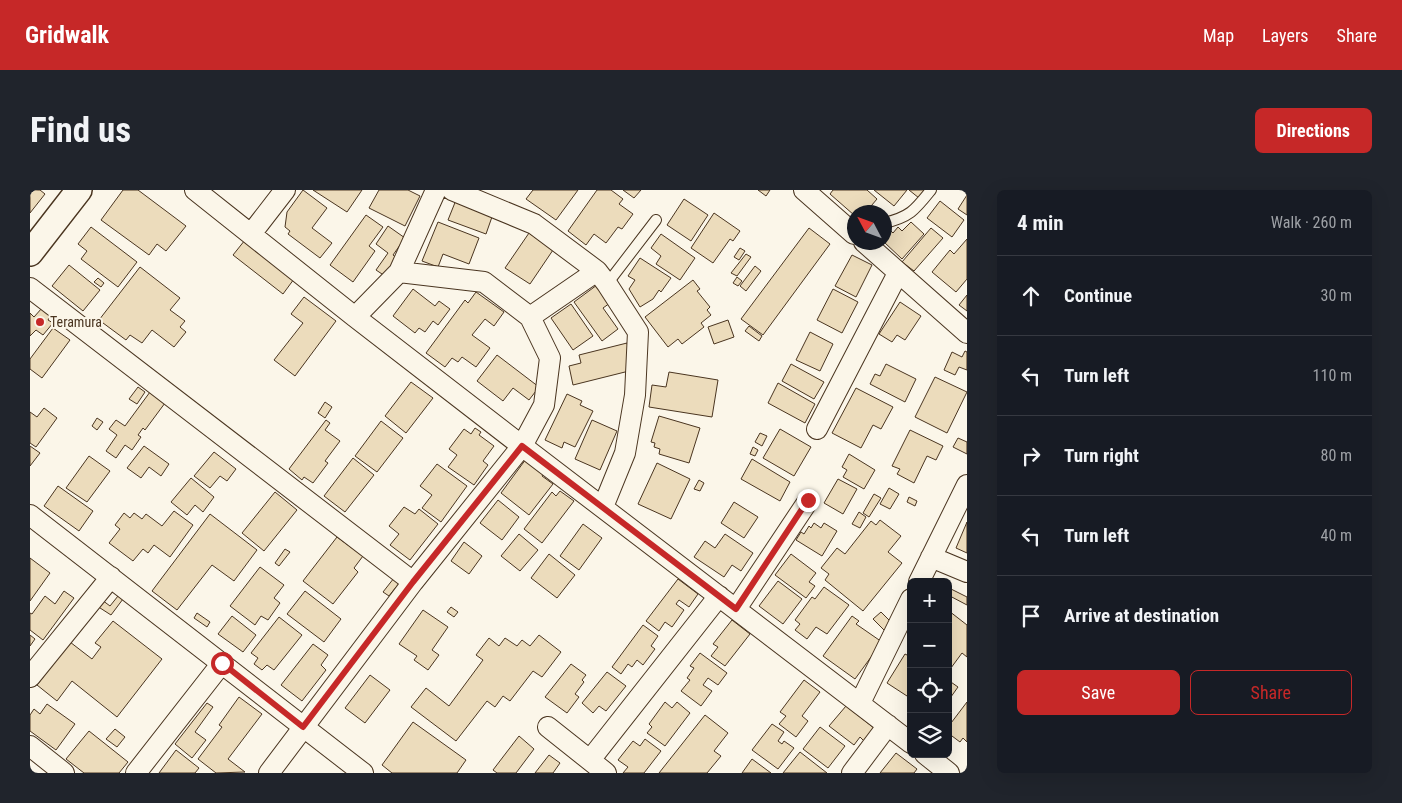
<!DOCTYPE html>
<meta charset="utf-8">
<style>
:root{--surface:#171b24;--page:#20242c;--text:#f1f3f6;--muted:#9ea1a6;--line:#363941;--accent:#c62828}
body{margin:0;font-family:"Roboto Condensed",sans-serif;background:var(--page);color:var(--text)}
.controls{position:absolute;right:15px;bottom:15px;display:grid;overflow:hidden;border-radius:8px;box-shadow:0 5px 20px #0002}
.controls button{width:45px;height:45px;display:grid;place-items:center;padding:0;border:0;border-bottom:1px solid var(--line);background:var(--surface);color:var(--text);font:25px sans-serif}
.compass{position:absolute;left:817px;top:15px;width:45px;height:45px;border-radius:50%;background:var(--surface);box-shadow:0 5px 20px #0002;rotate:311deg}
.stop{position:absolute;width:15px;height:15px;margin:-11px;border:4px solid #c62828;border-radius:50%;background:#fff}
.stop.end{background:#c62828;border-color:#fff;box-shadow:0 1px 5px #0008}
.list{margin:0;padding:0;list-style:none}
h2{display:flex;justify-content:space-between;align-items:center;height:65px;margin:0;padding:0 20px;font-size:21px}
h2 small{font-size:16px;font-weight:400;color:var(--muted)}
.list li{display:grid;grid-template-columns:32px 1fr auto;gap:15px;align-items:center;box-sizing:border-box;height:80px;padding:0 20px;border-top:1px solid var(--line)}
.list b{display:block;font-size:19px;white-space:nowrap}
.list em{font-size:16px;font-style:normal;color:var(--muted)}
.actions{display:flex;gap:10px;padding:15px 20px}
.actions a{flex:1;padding:11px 0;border:1px solid var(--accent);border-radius:8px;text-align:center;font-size:18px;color:var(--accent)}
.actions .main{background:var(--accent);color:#fff}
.icon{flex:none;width:28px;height:28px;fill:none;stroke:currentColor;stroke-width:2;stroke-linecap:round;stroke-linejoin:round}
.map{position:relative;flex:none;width:937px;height:583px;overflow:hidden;border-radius:8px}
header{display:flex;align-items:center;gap:30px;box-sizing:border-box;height:70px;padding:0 25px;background:var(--accent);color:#fff}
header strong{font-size:24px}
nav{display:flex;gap:28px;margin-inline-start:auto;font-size:18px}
.intro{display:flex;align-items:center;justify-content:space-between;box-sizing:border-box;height:120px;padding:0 30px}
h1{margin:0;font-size:35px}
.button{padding:12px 22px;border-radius:8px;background:var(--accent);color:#fff;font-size:18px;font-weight:700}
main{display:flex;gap:30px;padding:0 30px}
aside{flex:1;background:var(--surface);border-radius:8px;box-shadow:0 5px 20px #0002}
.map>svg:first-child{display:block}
</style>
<header>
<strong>Gridwalk</strong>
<nav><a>Map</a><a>Layers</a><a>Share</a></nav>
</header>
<div class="intro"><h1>Find us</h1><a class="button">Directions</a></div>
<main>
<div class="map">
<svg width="937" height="583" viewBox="0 0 937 583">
<rect width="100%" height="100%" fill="#fbf6e9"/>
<path fill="#ecdcbc" stroke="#4a3520" d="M0,0H10L15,4L0,23Z
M93,0H108L156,36L136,61L127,54L119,65L71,30Z
M273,0L297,18L282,38L302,53L290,68L258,44L260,41L255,37L257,22Z
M283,0H332L317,22Z
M349,0H378L390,6L375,36L339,18Z
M503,0H548L526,30L496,9Z
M567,0H581L593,9L589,14L603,24L592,39L588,37L576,53L564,44L556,55L538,41Z
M593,0H611L604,8Z
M728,0H740L736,6Z
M803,0H837L847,9L836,22H824V25L800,4Z
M844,0H877L864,16Z
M879,0H896L889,8Z
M937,5V25L928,19Z
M654,9L678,25L661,51L637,35Z
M426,10L463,24L456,44L418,30Z
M910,11L934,30L922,47L897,28Z
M684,23L710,41L703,51L700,49L683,73L661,58Z
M336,25L353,37L339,56L345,61L323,92L300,75Z
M408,32L449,48L439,74L413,64L408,77L392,71Z
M881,32L894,44L872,69L854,52V46L860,40L863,43L868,37L872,41Z
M358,36L375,48L363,65L367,68L355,86L346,80L358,63L346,54Z
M61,37L107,72L88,97L51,69L57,61L48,54Z
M779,38L800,54L733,145L711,129Z
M901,38L913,48L884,81L872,72Z
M499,43L523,60L500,94L475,78Z
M631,44L665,68L650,90L626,74L631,66L621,58Z
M937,49V89L926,102L902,82L920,60L924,64Z
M215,50L264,89L253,104L203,65Z
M710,58L715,61L709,70L704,67Z
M716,64L721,67L707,86L701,83Z
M822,65L842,75L826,107L805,96Z
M610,68L641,88L631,102L629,100L623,109L610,117L599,99L605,90L598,86Z
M39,75L70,100L53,121L22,96Z
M725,76L731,81L716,101L710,96Z
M110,77L150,108L140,120L155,131L150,137L156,142L144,157L122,140L112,153L100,145L96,150L69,130Z
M707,87L712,91L708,96L703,93Z
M68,88L74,93L71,97L64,92Z
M663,90L670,99L667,101L680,117L677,120L681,125L671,133L674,137L652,154L648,149L638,157L615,127Z
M567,95L580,113L573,118L588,139L572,151L544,112Z
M383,99L405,116L409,111L420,119L408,135L403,131L395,142L389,138L385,143L363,126Z
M803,99L828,112L812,143L787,130Z
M446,102L474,122L464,136L455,129L442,145L460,158L446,177L432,167L428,172L422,168L415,177L396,163L435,110L438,113Z
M937,105V121L929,115Z
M274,107L306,131L265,186L244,170L273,133L261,124Z
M870,112L891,126L875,150L867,145L862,152L849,144Z
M541,114L563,146L543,160L521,128Z
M12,118L21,125L18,130L23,133L13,145L6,140L0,146V123L4,127Z
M698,130L704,147L684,154L678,137Z
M719,136L732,146L729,151L715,141Z
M23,138L40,150L12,188L0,179V169Z
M780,142L803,154L790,181L766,170Z
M597,153L603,180L543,195L539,176L551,173L549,165Z
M935,161L937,162V180L929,177L925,185L914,180L922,162L932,167Z
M467,165L509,197L499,210L483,198L473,211L447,191Z
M761,174L794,192L784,209L752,191Z
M856,174L886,189L875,212L840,194L845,184L850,186Z
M639,182L688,190L682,227L619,217L622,195L636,197Z
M905,187L937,202L917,243L885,227Z
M381,192L403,208L376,243L355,226Z
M748,193L785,214L775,233L738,213Z
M108,197L115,202L107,214L99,209Z
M826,198L863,217L851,239L843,235L831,258L802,243Z
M120,202L135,213L115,240L113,238L108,245L111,247L102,260L95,255L86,268L76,261L87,245L79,239L86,230L95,236Z
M537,204L552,211L550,215L563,221L545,257L534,252L532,258L515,250Z
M295,212L302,217L295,228L288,223Z
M14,218L27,228L6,257L0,253V222L7,227Z
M629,226L670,238L659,273L629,264L630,259L624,257L625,253L621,252Z
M67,228L73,232L67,240L62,236Z
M296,230L300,233L295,240L310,251L295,271L298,273L283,293L274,287L272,290L259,279Z
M562,230L587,241L570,280L545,269Z
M351,231L373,248L347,282L325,266Z
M445,238L451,242L449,245L464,256L453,271L458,275L444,295L418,277L427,265L419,259L434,239L441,244Z
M750,239L781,257L764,286L733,268Z
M880,240L913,256L906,270L897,266L884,293L867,284L870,279L862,276Z
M730,243L737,246L732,256L725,252Z
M928,248L937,252V264L923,257Z
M0,256L10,263L0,276Z
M114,256L139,274L131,286L119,277L111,288L97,278Z
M723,257L728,260L725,266L720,264Z
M184,262L206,279L197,291L190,286L180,298L164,286Z
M819,264L845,280L834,299L813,287L817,280L812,277Z
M59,266L80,281L57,312L36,298Z
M323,268L344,285L315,322L294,306Z
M496,269L514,283L512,286L523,294L499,325L471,303Z
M722,269L760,292L750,311L711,289Z
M627,273L660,289L641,329L608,314Z
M407,274L437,296L411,332L392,318L402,305L390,296Z
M161,288L184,307L173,322L165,315L157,325L141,312Z
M808,289L827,299L813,324L794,313Z
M669,290L674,293L670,301L664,299Z
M28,296L63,321L49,341L14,316Z
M859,298L869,304L860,319L850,314Z
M530,301L544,311L512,353L494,339L522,302L526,306Z
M245,302L267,320L234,361L212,343Z
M844,304L851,308L839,327L833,323Z
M879,307L887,311L885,316L877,312Z
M468,310L489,327L472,350L450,333Z
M704,312L728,327L714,348L691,333Z
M374,317L385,324L389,319L408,334L380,370L360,355L369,344L359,336Z
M144,321L163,335L140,367L124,355L118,363L113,359L103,371L79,353L90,339L85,335L94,323L100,328L104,323L112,329L116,324L132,336Z
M829,322L836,327L830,338L822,334Z
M180,324L227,360L204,391L182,375L147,420L122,401Z
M850,330L871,346L858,362L872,373L833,421L795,390L799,384L791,378L807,358L815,364L841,331L846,335Z
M937,332V363L926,358Z
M784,333L791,338L794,333L807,341L792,366L766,350L771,342L774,344L779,336L781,338Z
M553,334L572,348L549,380L530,366Z
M489,344L508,360L490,381L471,366Z
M695,344L723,363L711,381L702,375L694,387L664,367L675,351L685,358Z
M307,347L333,366L324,378L328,382L303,414L273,391Z
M434,352L452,366L439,384L421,371Z
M255,359L260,362L249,376L245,373Z
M519,364L545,385L527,408L501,388Z
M761,364L786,383L779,392L785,396L776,408L745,385Z
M0,368L20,383L0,411Z
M230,377L254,395L244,408L250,413L238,430L231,426L225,435L200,416Z
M364,388L370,392L359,406L353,402Z
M648,389L668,404L659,417L649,410L646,414L654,420L642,437L635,432L629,441L616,431Z
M748,391L772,409L753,434L729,416Z
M794,397L819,415L797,444L786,437L777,449L765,440L770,434L765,430L782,407L785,409Z
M919,398L937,407V415L918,405Z
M34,401L44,408L13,450L0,440V423L2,424L15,406L25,414Z
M275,401L311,429L294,452L257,424Z
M88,406L93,409L81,425L67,416L72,410L80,416Z
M421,417L428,422L424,427L417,422Z
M393,420L418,437L402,460L409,465L398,480L384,470L387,466L369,454Z
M919,421L937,435V467L932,463L918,482Z
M851,422L863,434L856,442L843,429Z
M167,423L180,432L177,437L164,428Z
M202,426L226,445L213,462L188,444Z
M822,426L829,431L826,434L852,452L825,489L793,466Z
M249,427L272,445L244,480L237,475L232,480L224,474L228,468L221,463Z
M702,430L720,444L695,476L681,466L688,457L683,454Z
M83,431L132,469L87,527L42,491L27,511L7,495L40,452L62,469L71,457L65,453Z
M613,435L628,446L621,456L625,459L613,475L607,470L602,477L598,474L591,484L582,477Z
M0,445L5,449L0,456Z
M509,445L531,462L512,487L503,481L480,511L473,506L465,517L457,511L426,551L381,517L396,498L419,516L453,470L446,465L459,448L469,456L475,448L487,456L492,450L500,456Z
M283,454L298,465L291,475L296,480L272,511L251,495Z
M670,463L697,483L688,495L678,488L673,495L682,501L671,516L651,501L660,490L657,488L664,478L660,476Z
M875,464L881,467V501L877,506L857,493Z
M541,474L556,485L552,490L554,492L545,504L549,507L537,523L515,507Z
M577,482L596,496L576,521L569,516L563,523L552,513Z
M340,485L360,500L335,533L315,518Z
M774,490L790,502L772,526L778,531L766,547L749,534L756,526L750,522Z
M918,490L928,497L918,511Z
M209,507L232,524L198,569L215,582L186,583L168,569L192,537L189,535Z
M635,512L642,518L647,512L660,523L635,556L617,543L622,537L619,534Z
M937,512V552L933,548L930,552L918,543V537Z
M177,513L183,517L165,542L176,550L162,568L145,554Z
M17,514L45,534L26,560L0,541V525L4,519L10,524Z
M816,516L844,538L834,551L830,547L824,555L799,536Z
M675,525L698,543L684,561L691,566L677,583H629Z
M383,532L436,570L427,583H362L352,575Z
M742,534L754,542L748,551L752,554L754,551L764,558L748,579L722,560Z
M790,537L815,556L798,578L773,559Z
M85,539L95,547L87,557L76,549Z
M59,541L98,572L89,583H54L36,569Z
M489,546L504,559L486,583H467L463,580Z
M615,549L631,561L614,583H593L598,577L588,570L603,551L610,556Z
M146,560L169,578L165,583H129Z
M770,562L797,583H753Z
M866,563L887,579L884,583H850Z
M519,565L530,573L523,583H505Z
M722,569L741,583H712Z"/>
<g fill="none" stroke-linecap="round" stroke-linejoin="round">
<g stroke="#4a3520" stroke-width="12">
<path id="service" d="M854,33C880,27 885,20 901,0
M577,94L626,30"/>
</g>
<g stroke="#4a3520" stroke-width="22">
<path id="minor" d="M165,0L325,127L492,256L881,553
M422,0L504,34L567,81L577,94L608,142L605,205L595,263L573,317
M774,0L824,44
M221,44L255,0
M834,52L937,143
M0,98L383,392
M325,127L369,82L406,0
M500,127L567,81
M787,239L868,83
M0,325L333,583
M901,367L937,382
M889,392L937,295
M706,419L778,311
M0,487L81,387
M830,513L881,409
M518,537L576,583
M0,556L34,583
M895,564L919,583
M560,570L689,406
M106,583L192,473
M239,583L383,392L492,256L514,215L520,168L500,127L454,92L369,82
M822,583L858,535"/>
</g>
<g stroke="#4a3520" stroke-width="28">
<path id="tertiary" d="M0,63L49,0"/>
</g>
<use href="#service" stroke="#fbf6e9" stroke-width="10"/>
<use href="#minor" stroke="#fbf6e9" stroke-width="20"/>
<use href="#tertiary" stroke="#fbf6e9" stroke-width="25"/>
</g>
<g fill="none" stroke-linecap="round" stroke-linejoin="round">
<path stroke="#c62828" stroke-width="6" d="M192,473L273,537L383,392L492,256L706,419L778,310"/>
</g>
<circle fill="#c62828" stroke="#fbf6e9" stroke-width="2" cx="10" cy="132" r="5"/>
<g text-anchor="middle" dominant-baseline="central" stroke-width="4" stroke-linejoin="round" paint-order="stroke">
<g font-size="14" fill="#4a3520" stroke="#fbf6e9" text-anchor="start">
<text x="20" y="132">Teramura</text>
</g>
</g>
</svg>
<div class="controls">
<button>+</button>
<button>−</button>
<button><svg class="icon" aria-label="locate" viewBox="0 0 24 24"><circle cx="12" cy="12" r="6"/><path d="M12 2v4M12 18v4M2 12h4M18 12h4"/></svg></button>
<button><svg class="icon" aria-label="layers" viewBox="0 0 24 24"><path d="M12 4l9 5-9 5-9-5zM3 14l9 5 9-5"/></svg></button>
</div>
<svg class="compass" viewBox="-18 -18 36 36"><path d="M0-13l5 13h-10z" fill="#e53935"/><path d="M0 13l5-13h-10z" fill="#9ea1a6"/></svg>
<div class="stop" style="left:192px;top:473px"></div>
<div class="stop end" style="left:778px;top:310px"></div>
</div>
<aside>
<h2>4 min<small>Walk · 260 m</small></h2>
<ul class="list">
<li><svg class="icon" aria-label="ahead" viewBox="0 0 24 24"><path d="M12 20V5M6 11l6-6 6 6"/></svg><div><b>Continue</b></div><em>30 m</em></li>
<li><svg class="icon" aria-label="left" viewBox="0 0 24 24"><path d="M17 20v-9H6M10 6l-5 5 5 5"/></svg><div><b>Turn left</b></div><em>110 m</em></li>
<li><svg class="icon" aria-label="right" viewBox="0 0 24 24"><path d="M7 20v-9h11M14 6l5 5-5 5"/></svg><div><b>Turn right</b></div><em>80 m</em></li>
<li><svg class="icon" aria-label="left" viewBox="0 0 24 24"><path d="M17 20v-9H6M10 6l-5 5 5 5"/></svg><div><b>Turn left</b></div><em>40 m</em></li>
<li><svg class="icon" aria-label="arrive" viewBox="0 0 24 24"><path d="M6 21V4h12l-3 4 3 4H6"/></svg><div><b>Arrive at destination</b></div></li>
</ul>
<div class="actions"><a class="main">Save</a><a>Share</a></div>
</aside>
</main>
